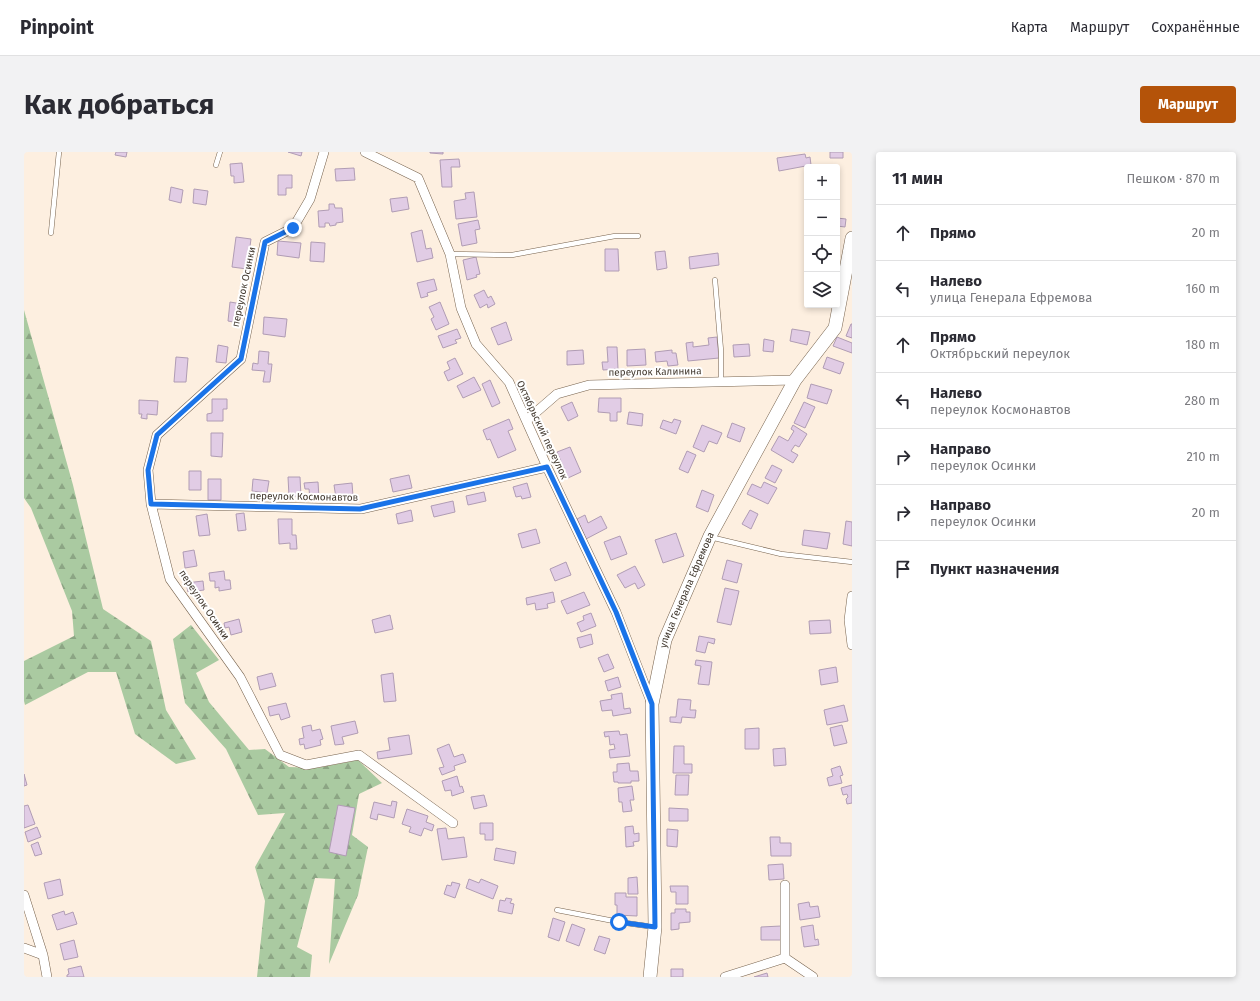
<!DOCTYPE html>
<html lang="ru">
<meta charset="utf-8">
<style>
:root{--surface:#fff;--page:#f2f2f3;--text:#2b2b33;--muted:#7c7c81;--line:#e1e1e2;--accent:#b45309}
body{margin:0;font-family:"Fira Sans",sans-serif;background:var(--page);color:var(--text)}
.controls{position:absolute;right:12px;top:12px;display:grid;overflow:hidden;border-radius:4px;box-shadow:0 2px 6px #0003}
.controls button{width:36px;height:36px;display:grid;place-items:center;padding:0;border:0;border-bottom:1px solid var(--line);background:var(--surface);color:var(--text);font:20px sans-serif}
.stop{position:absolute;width:12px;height:12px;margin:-9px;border:3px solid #1a73e8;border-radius:50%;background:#fff}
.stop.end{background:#1a73e8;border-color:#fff;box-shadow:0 1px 4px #0008}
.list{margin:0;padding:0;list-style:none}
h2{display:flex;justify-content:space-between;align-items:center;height:52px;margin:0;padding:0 16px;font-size:17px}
h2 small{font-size:13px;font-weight:400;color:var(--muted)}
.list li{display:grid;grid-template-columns:26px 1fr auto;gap:12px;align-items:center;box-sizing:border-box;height:56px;padding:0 16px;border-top:1px solid var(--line)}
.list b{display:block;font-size:15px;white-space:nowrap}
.list p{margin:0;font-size:13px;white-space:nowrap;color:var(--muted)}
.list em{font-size:13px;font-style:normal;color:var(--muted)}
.icon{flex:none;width:22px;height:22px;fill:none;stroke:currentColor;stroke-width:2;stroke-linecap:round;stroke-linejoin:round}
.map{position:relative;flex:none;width:828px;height:825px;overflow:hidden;border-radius:4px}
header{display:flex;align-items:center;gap:24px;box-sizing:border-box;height:56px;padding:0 20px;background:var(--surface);border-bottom:1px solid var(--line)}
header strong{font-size:19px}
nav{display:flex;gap:22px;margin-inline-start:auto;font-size:14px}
.intro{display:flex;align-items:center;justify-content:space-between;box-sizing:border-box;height:96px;padding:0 24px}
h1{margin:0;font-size:28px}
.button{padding:10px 18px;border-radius:4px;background:var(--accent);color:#fff;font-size:14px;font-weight:700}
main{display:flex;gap:24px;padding:0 24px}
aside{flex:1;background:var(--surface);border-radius:4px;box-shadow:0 2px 6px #0003}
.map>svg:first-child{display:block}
</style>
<header>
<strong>Pinpoint</strong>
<nav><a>Карта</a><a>Маршрут</a><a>Сохранённые</a></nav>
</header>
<div class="intro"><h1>Как добраться</h1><a class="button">Маршрут</a></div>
<main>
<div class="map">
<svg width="828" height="825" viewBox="0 0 828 825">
<defs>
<pattern id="forest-firs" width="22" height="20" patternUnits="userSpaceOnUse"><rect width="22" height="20" fill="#aacaa1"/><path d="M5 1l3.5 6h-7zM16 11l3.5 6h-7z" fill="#8ca584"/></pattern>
</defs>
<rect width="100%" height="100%" fill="#fdefe0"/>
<path fill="url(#forest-firs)" d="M0,158L49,333L79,457L127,489L142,558L172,607L152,612L111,582L92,520H64L1,553L0,549V509L50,484L48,459L7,356L0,346Z
M167,473L195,508L172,521L185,550L225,598L241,597L265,615L293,616L334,608L358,631L335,642L328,683L344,695L334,743L305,812L311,727L291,726L273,795L288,803L286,825H233L241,749L231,715L261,661L234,663L202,597L161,551L149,487Z"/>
<path fill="#e1cce5" stroke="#b09cb4" d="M92,0H103L102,5L91,3Z
M264,0H278L277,4Z
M406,0H419V2L406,1Z
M806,0H819V6H806Z
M781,2L782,6L786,5L787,13L755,19L753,6Z
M435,7L436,15H427L428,35H418L416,8Z
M218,11L220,30L210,31V24H207L206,12Z
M330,16L331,28L312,29L311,17Z
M254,23H268V36H262V43H254Z
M147,35L159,38L157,51L145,48Z
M170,37L184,39L182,53L169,51Z
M450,40L453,65L432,67L430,49L442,47L441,41Z
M383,45L385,57L368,60L366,47Z
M305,52H310L311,56H318L319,70L312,71V73L306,74L305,71H301V75H295L294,59L305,58Z
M813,66L822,67L821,75L813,74Z
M454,68L456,77L451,78L453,91L438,94L434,72Z
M398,78L402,97L407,96L409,106L393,110L387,81Z
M212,85L227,87L223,117L208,115Z
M254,89L277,91L275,106L253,103Z
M287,90L301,91L300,110L286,109Z
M581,97H594L595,119H581Z
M641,99L643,116L633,118L631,100Z
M694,101L695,113L666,117L665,105Z
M452,105L456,122L452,123L453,125L443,128L439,108Z
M410,127L413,138L403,141L404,144L397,146L393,131Z
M460,138L464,146L467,144L471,152L464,156L463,152L456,156L450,143Z
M206,150L218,152L215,171L204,169Z
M416,150L425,172L412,178L407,167L410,165L405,155Z
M240,165L263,167L261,185L239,182Z
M482,170L488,188L474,193L467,176Z
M827,172H828V186L822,184Z
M433,177L437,186L431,188L433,191L419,196L414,184Z
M768,177L786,180L783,193L766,189Z
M693,185L695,206L664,209L662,191L669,190V195L685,193L684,186Z
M813,185L828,191V201L809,194Z
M740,187L750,189L749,200L739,199Z
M725,192L726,204L710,205L709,193Z
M194,193L204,195L202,211L192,210Z
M583,195H593L594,217L579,218L578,210H584Z
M621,197L622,213L603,214V198Z
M559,198L560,212L543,213V199Z
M648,198V201H652L654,213L644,214L643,209L632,210L631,200Z
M235,199L245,200L244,212H248L246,230H239L241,219L228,218L229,211L234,212Z
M152,205L164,206L162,230H150Z
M803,205L820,211L816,222L799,216Z
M431,206L439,222L424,229L420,220L426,217L423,210Z
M450,225L457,238L439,246L433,234Z
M466,228L476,251L468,255L458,232Z
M787,232L808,238L803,252L783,246Z
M575,246H597V260H593V269H586V261L574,260Z
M188,247H203V257H199V269H183V262L188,261Z
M115,248L134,249L133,263L123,262V267L117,266L118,262H115Z
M548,250L554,264L544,269L537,255Z
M780,250L791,255L781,276L770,271Z
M605,260L619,262L618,274L603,272Z
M485,267L489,277L484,279L492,298L474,306L466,287L463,288L459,278Z
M650,267L657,269L652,282L636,276L639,268L648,271Z
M708,271L721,276L716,290L703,285Z
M678,273L698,281L693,292L685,289L680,300L669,295Z
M769,273L783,282L775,295L771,293L767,299L774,303L769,311L747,298L755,284L764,289L770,279L767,277Z
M187,281H199L198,305L187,304Z
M546,295L557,320L544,326L533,300Z
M663,299L672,303L664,321L655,317Z
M748,313L758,318L751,331L741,326Z
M165,319H177V338H165Z
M385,323L388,336L369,340L366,327Z
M264,325H276L277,344H265Z
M184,327H197V348H184Z
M229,327L245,329L243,341L228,339Z
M294,330L295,346L286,347L285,337H281L280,331Z
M740,330L753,336L744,352L723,342L728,332L737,336Z
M328,331L329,344L312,346L310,333Z
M503,331L507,345L498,347L497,344L492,345L489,335Z
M678,338L690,343L684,360L672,355Z
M460,340L462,349L444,353L442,344Z
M429,349L431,360L410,365L407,354Z
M387,358L389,369L374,372L372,362Z
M726,358L734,362L727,377L718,372Z
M220,361L222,378L214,379L212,362Z
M183,362L186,383L175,384L172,364Z
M561,363L564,371L577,364L583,376L562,387L553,367Z
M254,367H268V383H272L273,397H266V391L255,392Z
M822,369L828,370V394L819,392Z
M512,377L516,391L498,396L494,382Z
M780,378L806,381L803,397L778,393Z
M652,381L660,404L639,411L631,388Z
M596,384L603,402L587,408L580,390Z
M170,398L173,414L161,416L159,400Z
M703,408L718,412L713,431L698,427Z
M542,410L547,423L531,429L526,417Z
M611,414L621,433L614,437L611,431L601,436L593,423Z
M200,419L201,428H206L207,437L195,439V435L191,436V429H186L185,421Z
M179,429L180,438L164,440L162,431Z
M701,436L715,439L707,473L693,470Z
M529,440L531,450L523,452L524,456L512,458L511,451L503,453L502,446Z
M560,440L566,453L543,462L537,449Z
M567,461L572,474L557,480L553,471L560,468L559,464Z
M366,463L369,477L351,481L348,468Z
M215,467L218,480L207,483L205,475L201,476L200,471Z
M806,468L807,481L786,482L785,469Z
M567,482L569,492L556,496L553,486Z
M675,484L691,487L690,492L684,490L681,501L672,499Z
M584,502L590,516L580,520L574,506Z
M672,508L688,510L685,533L674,532L677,514L671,513Z
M812,515L814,530L797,533L795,518Z
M248,521L252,534L236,538L233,525Z
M369,521L372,549L360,550L357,523Z
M594,525L597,535L584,539L581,529Z
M598,541L600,557L606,556L607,561L589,564L588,558L578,559L576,549L588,547L587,543Z
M654,547L667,548L666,558H672L671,566L658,565L657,571L646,570V565H652Z
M262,551L266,565L257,568L255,562L246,564L244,555Z
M820,553L824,569L803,573L800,558Z
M331,569L334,581L318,585L320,592L311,593L307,574Z
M287,573L288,579L296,577L299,587L296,588L297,593L281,597L280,592L276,593L275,587L280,586L278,575Z
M818,573L823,591L810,594L806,576Z
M735,576V597H721V577Z
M595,579L596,583L603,582L606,604L586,606L585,598L591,597L590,592L586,593L585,584L581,585L580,580Z
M385,583L388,602L354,607L353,600L366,598L364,586Z
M425,592L430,605L439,602L442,610L430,614L431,618L418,623L415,616L420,615L413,597Z
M650,594H660V612H668V621H649Z
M761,596L762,613L750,614L749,597Z
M605,611L606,619H614L615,629H607V631H594V630H590L589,620H593V612Z
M816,614L819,623L816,624L818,631L805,634L803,626L809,624L807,617Z
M0,622L3,633L0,634Z
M652,623H665L664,643H651Z
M433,624L436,635L438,634L440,640L428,644L427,638L421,639L418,629Z
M828,633V651L823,652L822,647L824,645L823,642L819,643L817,636Z
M608,634L610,648H606L608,659L599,660L598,650H595L594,636Z
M460,643L463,654L450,657L447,645Z
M368,649L373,650L370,666L354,662L353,668L346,666L350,650L367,654Z
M4,653L11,672L0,676V654Z
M314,653L331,656L322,704L305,700Z
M645,656L664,657V669H645Z
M383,657L404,664L402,670L410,673L408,679L400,676L397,684L385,680L387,675L378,672Z
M456,671H469V688H461V682H456Z
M609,674L610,682L615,681V689L609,690L610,694L602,695L601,675Z
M13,675L17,685L4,690L1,680Z
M422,676L424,687L440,685L443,705L418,708L413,677Z
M643,677L654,678L653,695L643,694Z
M746,685H756V691H767V704H747Z
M14,690L18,702L11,704L7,693Z
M472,696L492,700L490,712L470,708Z
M759,712L760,727L745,728L744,713Z
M613,725L614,742H604V726Z
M36,727L39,743L24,747L20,731Z
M445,727L455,731L457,727L474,734L469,747L442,736Z
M428,730L436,732L431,746L420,742L423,733L427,734Z
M646,734H664V752H652V740H647Z
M591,741H602V745H613V764L593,763V753H591Z
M482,746L488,747L486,751L490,752L488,762L474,759L476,748L481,749Z
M785,750L786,755L794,754L796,765L776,768L774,752Z
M651,757H662V760H666V770L655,771V777L647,778V761H651Z
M40,759L41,763L49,760L53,772L33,778L28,763Z
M529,766L541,770L535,789L524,785Z
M548,772L561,777L555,794L542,789Z
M789,773L791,788L794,787L795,793L780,795L777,775Z
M757,774L758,788H737V775Z
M575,784L586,787L581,802L570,798Z
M50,788L54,805L40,808L36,792Z
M57,814L60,825H43V823L45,822L44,817Z
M647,817H659V825H647Z
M743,821L744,825H730Z"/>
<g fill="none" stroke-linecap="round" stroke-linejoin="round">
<g stroke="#77634e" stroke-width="5.5">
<path id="lane" d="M192,13L196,0
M27,81L35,0
M426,102L488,103L591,84H614
M691,128L697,199V230
M686,385L757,402L828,410
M533,758L595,770L630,775"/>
</g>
<g stroke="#77634e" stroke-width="10">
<path id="street" d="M300,0L286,47L269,76L241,90L217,207L133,283L124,318L127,352L146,427L216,525L256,603L282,613L335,603L429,671
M341,0L394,26L426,102L437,156L452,192L485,230L523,315L592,460L628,552
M503,268L533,242L565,233L771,228
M127,352L337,357L523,315
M828,444L825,468L828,493
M761,733V806L789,825
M0,743L19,803L23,825
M0,796L19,803
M701,825L761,806"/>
</g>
<g stroke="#77634e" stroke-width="14">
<g id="secondary">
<path id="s1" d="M626,825L631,775L628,552L641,488L686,384L771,228L811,176L828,86"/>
</g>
</g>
<use href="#lane" stroke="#fff" stroke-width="4.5"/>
<use href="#street" stroke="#fff" stroke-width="9"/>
<use href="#secondary" stroke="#fff" stroke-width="13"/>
</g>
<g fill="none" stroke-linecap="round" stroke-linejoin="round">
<path stroke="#1a73e8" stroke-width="5" d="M269,76L241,90L217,207L133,283L124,318L127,352L336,357L523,315L592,460L628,552L631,775L595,770"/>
</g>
<g text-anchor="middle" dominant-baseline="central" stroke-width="4" stroke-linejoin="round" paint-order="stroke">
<g font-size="10" fill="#433a30" stroke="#fff">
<text transform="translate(220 135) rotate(-78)">переулок Осинки</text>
<text transform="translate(631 220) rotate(-1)">переулок Калинина</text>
<text transform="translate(518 278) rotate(65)">Октябрьский переулок</text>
<text transform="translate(280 345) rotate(1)">переулок Космонавтов</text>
<text stroke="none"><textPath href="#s1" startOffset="393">улица Генерала Ефремова</textPath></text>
<text transform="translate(180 453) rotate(56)">переулок Осинки</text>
</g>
</g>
</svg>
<div class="controls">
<button>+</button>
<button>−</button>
<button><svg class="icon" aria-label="locate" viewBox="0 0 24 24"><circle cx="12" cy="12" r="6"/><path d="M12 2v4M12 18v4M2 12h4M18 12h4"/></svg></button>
<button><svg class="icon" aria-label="layers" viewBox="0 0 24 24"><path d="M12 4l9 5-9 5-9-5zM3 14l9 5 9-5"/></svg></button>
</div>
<div class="stop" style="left:595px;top:770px"></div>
<div class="stop end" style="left:269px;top:76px"></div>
</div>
<aside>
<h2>11 мин<small>Пешком · 870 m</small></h2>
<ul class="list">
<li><svg class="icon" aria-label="ahead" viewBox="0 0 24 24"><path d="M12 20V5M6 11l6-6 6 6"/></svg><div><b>Прямо</b></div><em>20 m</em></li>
<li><svg class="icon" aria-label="left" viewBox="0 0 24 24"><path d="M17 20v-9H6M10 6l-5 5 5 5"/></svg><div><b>Налево</b><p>улица Генерала Ефремова</p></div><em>160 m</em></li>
<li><svg class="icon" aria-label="ahead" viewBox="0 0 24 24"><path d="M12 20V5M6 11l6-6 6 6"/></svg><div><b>Прямо</b><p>Октябрьский переулок</p></div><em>180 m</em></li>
<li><svg class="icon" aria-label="left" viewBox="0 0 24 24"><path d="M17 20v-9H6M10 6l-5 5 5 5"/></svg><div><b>Налево</b><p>переулок Космонавтов</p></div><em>280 m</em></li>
<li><svg class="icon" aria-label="right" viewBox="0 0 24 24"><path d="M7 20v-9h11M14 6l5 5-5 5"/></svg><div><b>Направо</b><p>переулок Осинки</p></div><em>210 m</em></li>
<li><svg class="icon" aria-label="right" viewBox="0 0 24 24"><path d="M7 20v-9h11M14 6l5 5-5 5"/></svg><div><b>Направо</b><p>переулок Осинки</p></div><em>20 m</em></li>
<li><svg class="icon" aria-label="arrive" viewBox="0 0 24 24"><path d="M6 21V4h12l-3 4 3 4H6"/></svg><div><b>Пункт назначения</b></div></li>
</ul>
</aside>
</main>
